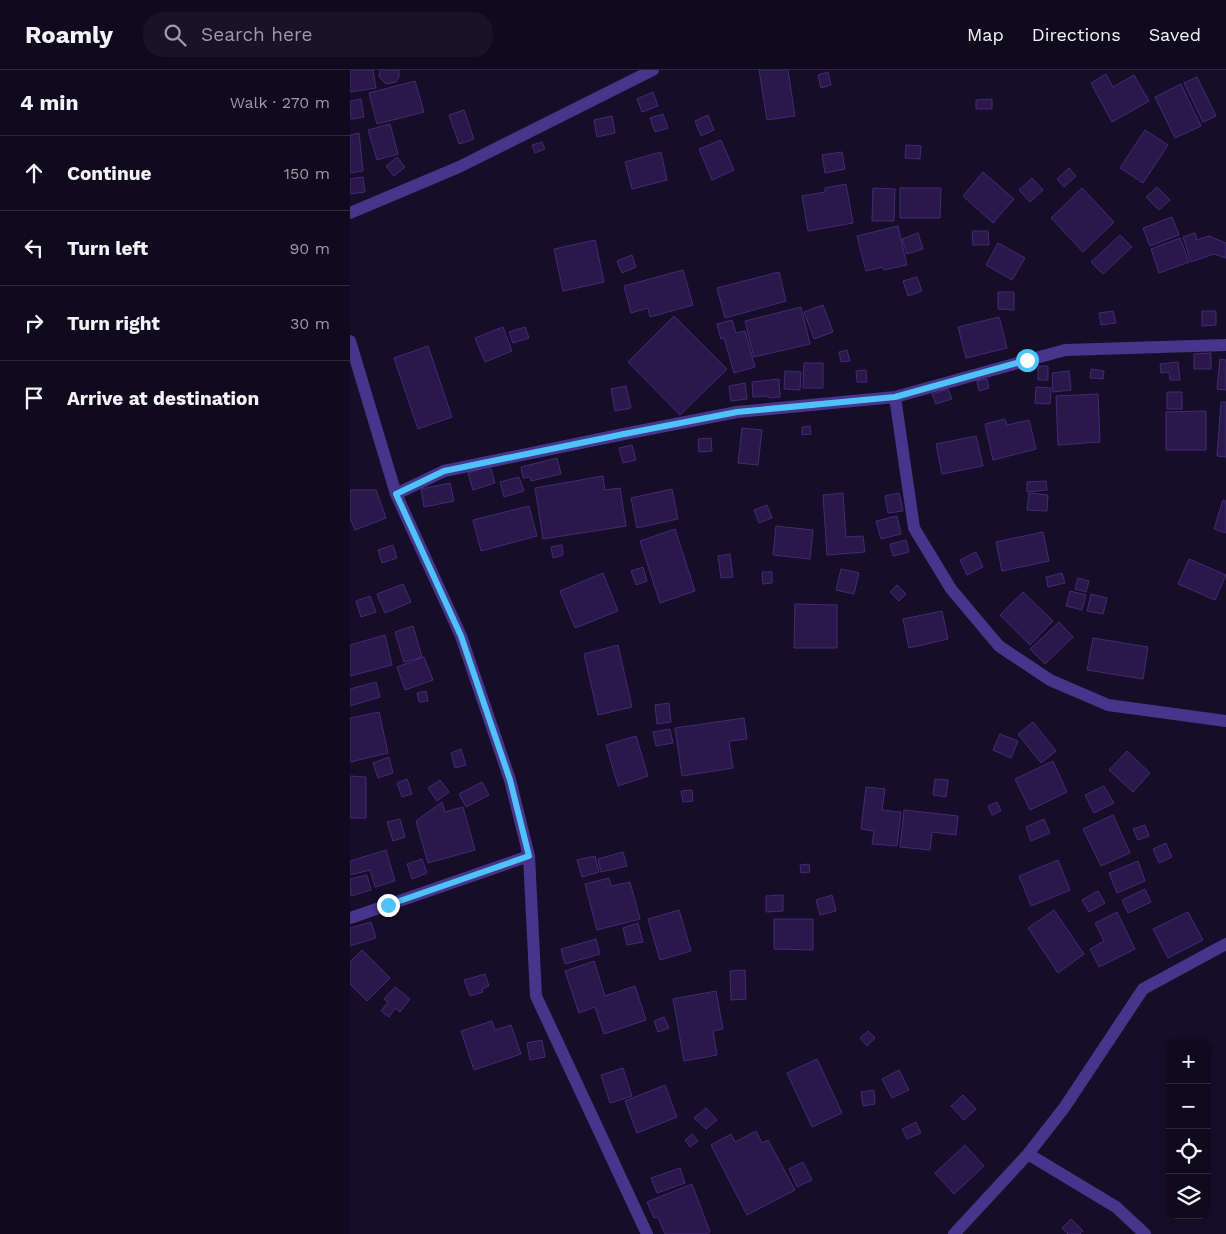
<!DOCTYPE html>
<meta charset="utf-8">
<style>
:root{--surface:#100a1e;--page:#191327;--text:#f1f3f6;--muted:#9c9aa4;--line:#302b3c}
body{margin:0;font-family:"Work Sans",sans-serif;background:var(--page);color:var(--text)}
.controls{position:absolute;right:15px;bottom:15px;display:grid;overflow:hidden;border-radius:10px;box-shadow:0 1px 4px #0004}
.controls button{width:45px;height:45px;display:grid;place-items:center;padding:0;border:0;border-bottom:1px solid var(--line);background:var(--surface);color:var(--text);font:25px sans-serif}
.stop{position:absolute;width:15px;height:15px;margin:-11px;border:4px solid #4fc3f7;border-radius:50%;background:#fff}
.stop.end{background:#4fc3f7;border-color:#fff;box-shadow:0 1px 5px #0008}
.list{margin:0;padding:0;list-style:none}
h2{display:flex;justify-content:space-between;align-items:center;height:65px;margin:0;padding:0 20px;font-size:21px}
h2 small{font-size:16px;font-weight:400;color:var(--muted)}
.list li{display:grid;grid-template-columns:32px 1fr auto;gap:15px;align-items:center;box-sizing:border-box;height:75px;padding:0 20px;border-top:1px solid var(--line)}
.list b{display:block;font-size:19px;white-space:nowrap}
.list em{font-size:16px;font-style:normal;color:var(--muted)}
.icon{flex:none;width:28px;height:28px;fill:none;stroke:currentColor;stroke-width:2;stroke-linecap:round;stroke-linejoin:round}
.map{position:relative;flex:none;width:876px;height:1164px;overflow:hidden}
header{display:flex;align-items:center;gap:30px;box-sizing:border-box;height:70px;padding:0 25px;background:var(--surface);border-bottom:1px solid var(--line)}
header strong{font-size:24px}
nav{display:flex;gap:28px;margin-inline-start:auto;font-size:18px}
.search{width:350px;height:45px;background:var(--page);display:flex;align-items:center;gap:12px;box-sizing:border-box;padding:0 18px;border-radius:20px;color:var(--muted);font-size:19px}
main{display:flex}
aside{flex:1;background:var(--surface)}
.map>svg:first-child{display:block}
</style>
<header>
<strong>Roamly</strong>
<div class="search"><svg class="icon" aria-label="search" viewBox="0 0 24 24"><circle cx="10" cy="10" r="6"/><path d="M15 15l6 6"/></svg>Search here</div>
<nav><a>Map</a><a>Directions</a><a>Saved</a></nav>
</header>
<main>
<aside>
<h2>4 min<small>Walk · 270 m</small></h2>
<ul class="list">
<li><svg class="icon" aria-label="ahead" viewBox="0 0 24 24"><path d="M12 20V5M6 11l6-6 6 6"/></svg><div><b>Continue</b></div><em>150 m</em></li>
<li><svg class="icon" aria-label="left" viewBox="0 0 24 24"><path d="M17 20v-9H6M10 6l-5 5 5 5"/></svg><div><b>Turn left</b></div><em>90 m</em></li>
<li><svg class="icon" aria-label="right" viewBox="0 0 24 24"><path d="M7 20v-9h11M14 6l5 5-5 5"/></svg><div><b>Turn right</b></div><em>30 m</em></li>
<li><svg class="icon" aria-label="arrive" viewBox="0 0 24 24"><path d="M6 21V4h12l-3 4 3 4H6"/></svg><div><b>Arrive at destination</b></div></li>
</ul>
</aside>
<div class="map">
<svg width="876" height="1164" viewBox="0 0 876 1164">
<rect width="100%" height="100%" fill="#160e28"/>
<path fill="#2a184a" stroke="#442978" d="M0,0H23L26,18L0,22Z
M30,0H49V7L46,12L36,14L29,7Z
M409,0H438L445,46L417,50Z
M478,2L481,15L471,18L468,5Z
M756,4L763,17L784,5L799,31L762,52L741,13Z
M847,7L866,46L853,52L834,13Z
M65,11L74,42L27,54L19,23Z
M831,14L851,56L825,68L805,27Z
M303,22L308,36L292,42L287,29Z
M11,29L14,47L1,49L0,31Z
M642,29V39H626V30Z
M114,40L124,69L109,74L99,45Z
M313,44L318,58L305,62L300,48Z
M358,45L364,60L351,66L345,51Z
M262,46L265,63L247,67L244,50Z
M40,54L48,84L27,90L18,60Z
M795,60L818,75L793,113L770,98Z
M9,63L13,101L0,103V65Z
M371,70L384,100L362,110L349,79Z
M192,72L195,79L185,83L182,75Z
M556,75L571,76L570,89L555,88Z
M311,82L317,110L282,119L275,92Z
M492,82L495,99L475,103L472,85Z
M47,87L55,97L44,106L36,96Z
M719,98L726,106L714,117L707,109Z
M633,102L664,129L643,153L613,126Z
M13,107L15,122L0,124V109Z
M682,108L693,120L680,132L669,120Z
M496,114L503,153L458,161L452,126L475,122V118Z
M807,117L820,130L809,140L796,127Z
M523,118L545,119L544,151H522Z
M550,118H591L590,148H550Z
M732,118L764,152L733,182L701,148Z
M822,147L829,165L800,176L793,158Z
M548,156L557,195L534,200L533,197L516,201L507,166Z
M622,161H638L639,175H623Z
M568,163L573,179L557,184L552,169Z
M845,163L847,170L859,166L876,173V188L864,184L841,192L833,167Z
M770,165L782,177L753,204L741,192Z
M830,168L839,192L809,203L801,179Z
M245,170L254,212L213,221L204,179Z
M648,173L675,188L662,210L636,195Z
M282,185L286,197L272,203L267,191Z
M333,200L343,235L300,247L298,238L281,243L274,216Z
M429,202L436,231L375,248L367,218Z
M567,207L572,221L558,226L553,211Z
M648,222H664V240L648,239Z
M473,235L483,262L464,269L454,242Z
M451,237L460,274L404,287L395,251Z
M763,241L766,253L751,255L749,243Z
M852,241H866V255L852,256Z
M324,246L377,299L330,345L278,292Z
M649,247L657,278L616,288L608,257Z
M382,250L386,263L395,261L405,297L384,303L374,268L371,269L367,254Z
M153,257L162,281L135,292L125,268Z
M175,257L179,268L163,273L159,262Z
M78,276L102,347L68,359L44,288Z
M497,280L500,291L491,292L489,282Z
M861,283V299H844V284Z
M870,289L876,290V320L867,319Z
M828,292L830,310H820L819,302L811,303L810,294Z
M454,293H473V318H453Z
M688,296H698V310H688Z
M741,299L754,301L753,309L740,308Z
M516,300L517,312H507L506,301Z
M435,301L451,302L450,320L434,319Z
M719,301L721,320L703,322L702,303Z
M429,309L430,327L419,328V326L403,327L402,312Z
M637,309L639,318L629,321L627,311Z
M395,313L397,329L381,331L379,316Z
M276,316L281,338L265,341L261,319Z
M686,317L701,318L700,334L685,333Z
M598,319L602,329L586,334L582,324Z
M817,322H832V339H817Z
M748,324L750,372L708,375L706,326Z
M871,332H876V387L867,386Z
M856,341V380H816V342Z
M655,349L657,355L679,350L686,379L643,390L635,354Z
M460,356L461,364L452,365V357Z
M392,358L412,360L408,395L388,393Z
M626,366L633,396L592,404L586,374Z
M361,368L362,381L349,382L348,369Z
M282,375L286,390L273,393L269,378Z
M207,388L211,404L181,411L180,407L173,408L171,397Z
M140,396L145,413L123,420L118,403Z
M253,406L255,420L270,418L276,456L193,469L185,418Z
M169,407L174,421L154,427L150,412Z
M696,411L697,420L677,422V412Z
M100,413L104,431L74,437L71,419Z
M322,419L328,449L287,458L281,428Z
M0,420H26L36,448L5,460L0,448Z
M493,423L496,467L513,466L515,482L477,485L473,425Z
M549,423L553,441L538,443L535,426Z
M679,423L698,425L697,441L677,440Z
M873,430L876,431V463L864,459Z
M417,435L422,448L409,453L404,440Z
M179,436L187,466L131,481L123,450Z
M547,446L551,464L531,469L526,451Z
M426,456L463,460L460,489L423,485Z
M325,459L345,521L310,533L290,471Z
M693,462L699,491L652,501L646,472Z
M556,470L559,482L543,486L540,474Z
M43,475L47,488L32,493L28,480Z
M212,475L213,485L203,488L201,477Z
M626,482L633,497L617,505L610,490Z
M380,484L383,507L371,508L368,486Z
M839,489L876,505L865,530L828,514Z
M293,497L297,511L286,515L281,501Z
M491,499L509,503L504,524L486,520Z
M412,502H422V513L413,514Z
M253,503L268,541L225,558L210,521Z
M712,503L715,513L698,517L696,507Z
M728,508L739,511L736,522L725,519Z
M53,514L61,532L35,543L27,524Z
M547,515L556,524L549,531L540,522Z
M720,521L736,525L732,540L716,536Z
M673,522L703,551L680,575L650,545Z
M741,524L757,528L753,544L737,541Z
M20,526L26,542L11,547L6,531Z
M445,534L487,535V578H444Z
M592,541L598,569L559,578L553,549Z
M709,552L723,567L695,594L680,579Z
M63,556L72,587L54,592L45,562Z
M35,565L42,595L0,606V575Z
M743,568L798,577L793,609L737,600Z
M268,575L282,637L248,645L234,584Z
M74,587L83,610L55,620L47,597Z
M26,612L30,627L0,636V619Z
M76,621L78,631L69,632L67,623Z
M319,633L321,652L307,654L305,635Z
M29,642L38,683L0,692V648Z
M394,648L397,669L379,671L383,698L332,706L325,658Z
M683,652L706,681L691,693L668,664Z
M320,659L323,673L306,676L303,662Z
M650,664L668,671L661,688L643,680Z
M286,666L298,706L268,716L256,675Z
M111,679L116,695L105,698L101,683Z
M777,681L800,703L783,722L759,700Z
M39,687L43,703L28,708L23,693Z
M703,691L717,722L680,740L665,709Z
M0,706L16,707V748H0Z
M57,709L62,724L52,727L47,713Z
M585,709L598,710L596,727L583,725Z
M90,710L99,722L87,731L78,718Z
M132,712L139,725L116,737L109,724Z
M754,716L764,733L744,743L735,725Z
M516,717L535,719L532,740L551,742L547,776L522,774L524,761L511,759Z
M342,720L343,731L333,732L331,721Z
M92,732L95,742L113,737L125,780L78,793L66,751Z
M647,732L651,741L642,745L638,736Z
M554,740L608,746L606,765L582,762L580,780L550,777Z
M763,745L780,783L751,796L733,759Z
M50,749L55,767L43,771L37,752Z
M694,749L700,763L681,771L676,757Z
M795,755L799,766L788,770L783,759Z
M816,773L822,787L809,793L803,779Z
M36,780L45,811L25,817L20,800L0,805V791Z
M273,782L277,796L251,802L248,789Z
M245,786L249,802L232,807L227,790Z
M72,789L77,803L62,809L57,794Z
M708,790L720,820L681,836L669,806Z
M788,791L795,811L767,823L759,803Z
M459,794L460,802L451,803L450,795Z
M17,805L21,820L1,826L0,809Z
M259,808L261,816L280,812L290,849L247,860L235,814Z
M795,819L801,832L778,843L772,830Z
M748,821L755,833L739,842L732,830Z
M433,825V841L416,842V826Z
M482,825L486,841L470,845L466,830Z
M329,840L341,881L310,890L298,849Z
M704,840L734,884L708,903L678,858Z
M767,842L785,879L749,897L740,879L754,871L745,853Z
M838,842L853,870L818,888L803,859Z
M424,849H463V880L424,879Z
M21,852L26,868L0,876V858Z
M288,853L293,872L277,875L273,858Z
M246,869L250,884L215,894L211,879Z
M12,880L40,908L17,931L0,914V892Z
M244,891L255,926L285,916L296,950L254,964L245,937L229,943L215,901Z
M395,900L396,929L381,930L380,901Z
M135,904L139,916L132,919L133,922L120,926L114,910Z
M45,917L60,929L50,942L45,938L39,947L31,941L38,932L34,929Z
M366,921L373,959L363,961L367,985L334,991L323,929Z
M314,947L319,958L308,962L304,951Z
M142,951L145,960L161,955L171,984L124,1000L111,961Z
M518,961L525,968L517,976L510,968Z
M192,970L195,987L180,990L177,973Z
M467,989L492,1043L462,1057L437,1003Z
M273,998L282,1026L260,1033L251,1005Z
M549,1000L559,1020L542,1028L532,1009Z
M315,1015L327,1047L287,1063L275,1031Z
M524,1020L525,1034L513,1036L511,1022Z
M613,1025L626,1039L614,1050L601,1036Z
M356,1038L367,1050L356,1059L344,1048Z
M566,1052L571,1063L557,1069L552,1059Z
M406,1061L412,1073L418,1070L445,1120L397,1145L361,1075L381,1064L385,1072Z
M342,1064L348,1071L340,1077L335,1070Z
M615,1075L634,1096L604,1124L585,1103Z
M453,1092L462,1110L447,1117L439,1099Z
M330,1098L335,1113L307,1123L301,1108Z
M342,1114L360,1162L355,1164H315L308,1147L304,1148L297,1132Z
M721,1149L733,1161L730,1164H718L712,1158Z"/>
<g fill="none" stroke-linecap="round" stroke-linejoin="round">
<path stroke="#46358a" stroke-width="12" d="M0,143L109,97L303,0
M0,271L46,424L111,566L160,710L179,786L0,848
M545,327L564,458L601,519L649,576L700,610L758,635L876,651
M46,424L94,401L274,364L387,342L545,327L715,280L876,275
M179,786L186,926L297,1164
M678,1084L766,1137L795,1164
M604,1164L678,1084L714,1038L793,919L876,874"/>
</g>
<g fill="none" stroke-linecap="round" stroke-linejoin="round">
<path stroke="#4fc3f7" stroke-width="6" d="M38,835L179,786L160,710L111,566L46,424L94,401L274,364L387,342L545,327L677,290"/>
</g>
</svg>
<div class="controls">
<button>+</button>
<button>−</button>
<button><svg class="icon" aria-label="locate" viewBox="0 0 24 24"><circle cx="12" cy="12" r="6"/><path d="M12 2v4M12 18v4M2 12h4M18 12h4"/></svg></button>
<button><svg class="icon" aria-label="layers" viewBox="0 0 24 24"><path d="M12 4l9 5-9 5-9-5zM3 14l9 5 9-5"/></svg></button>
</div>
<div class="stop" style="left:677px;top:290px"></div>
<div class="stop end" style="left:38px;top:835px"></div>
</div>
</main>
